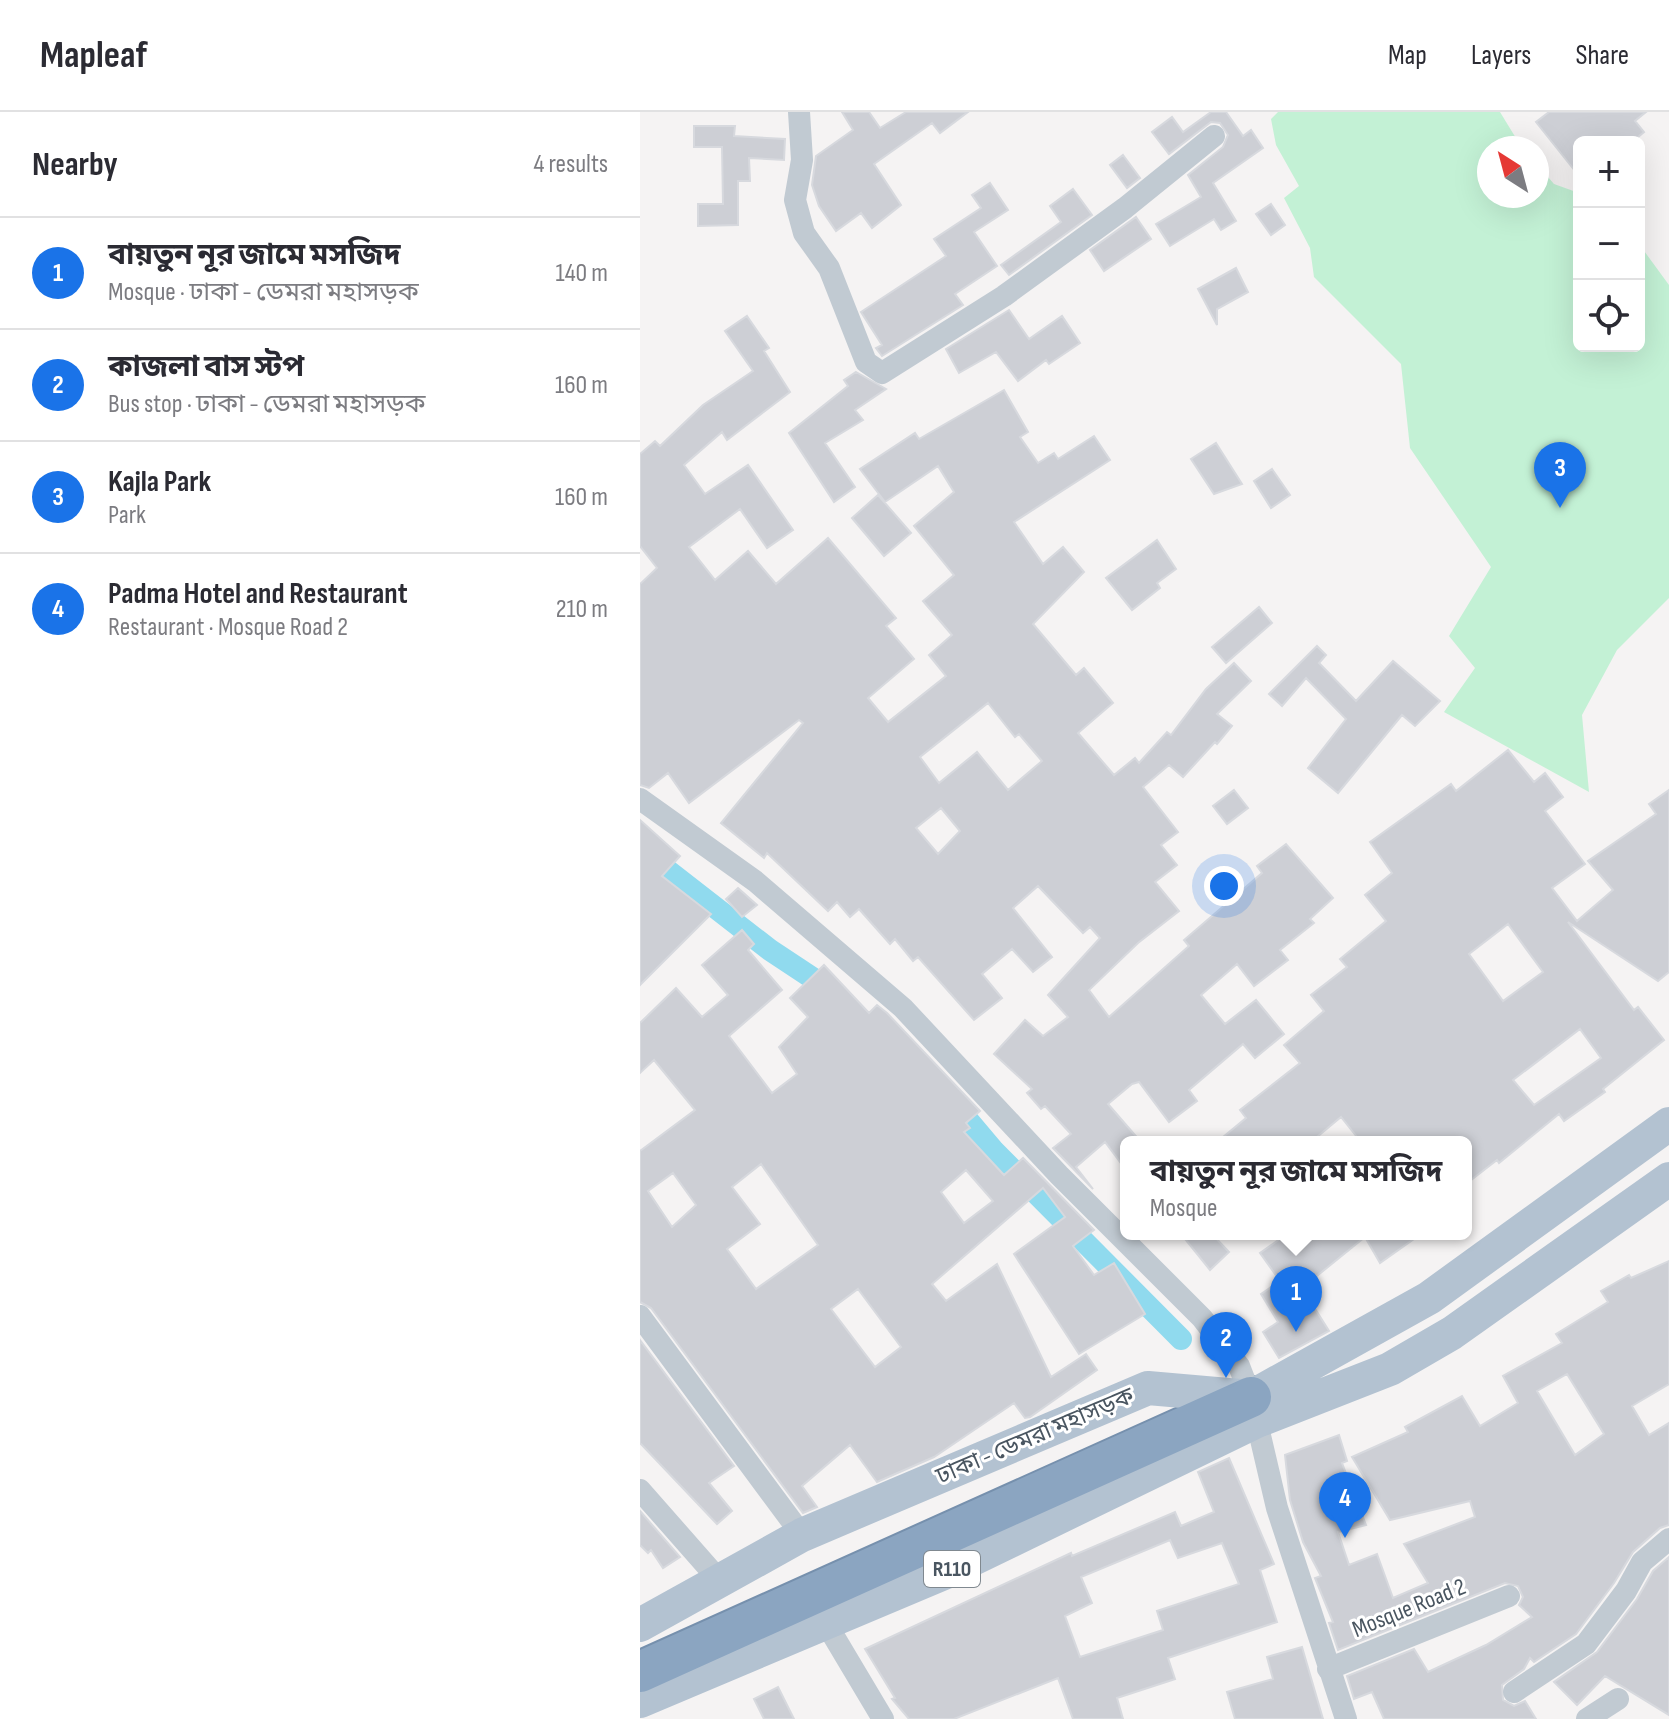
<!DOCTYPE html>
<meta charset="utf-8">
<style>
:root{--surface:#fff;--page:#f7f7f7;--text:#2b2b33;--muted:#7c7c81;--line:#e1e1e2;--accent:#1a73e8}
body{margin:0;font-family:"Sofia Sans Condensed","Noto Sans Bengali",sans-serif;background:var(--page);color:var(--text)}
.controls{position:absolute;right:24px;top:24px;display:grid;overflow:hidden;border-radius:12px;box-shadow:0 8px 32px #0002}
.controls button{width:72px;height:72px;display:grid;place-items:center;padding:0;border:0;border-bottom:2px solid var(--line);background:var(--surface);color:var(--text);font:40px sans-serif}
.compass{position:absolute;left:837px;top:24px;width:72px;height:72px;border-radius:50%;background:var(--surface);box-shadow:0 8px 32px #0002;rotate:324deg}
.you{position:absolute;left:584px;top:774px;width:28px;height:28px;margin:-20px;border:6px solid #fff;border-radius:50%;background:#1a73e8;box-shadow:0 0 0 12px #1a73e833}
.badge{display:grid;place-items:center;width:52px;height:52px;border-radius:50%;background:var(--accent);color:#fff;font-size:26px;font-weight:700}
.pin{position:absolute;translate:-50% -66px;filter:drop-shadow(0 2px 4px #0008)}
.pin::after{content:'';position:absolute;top:42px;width:28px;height:24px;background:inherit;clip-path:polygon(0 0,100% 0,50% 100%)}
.popup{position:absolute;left:480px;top:1024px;width:352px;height:104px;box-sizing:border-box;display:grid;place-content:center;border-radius:12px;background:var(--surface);filter:drop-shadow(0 2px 6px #0005);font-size:26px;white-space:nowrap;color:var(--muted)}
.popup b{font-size:30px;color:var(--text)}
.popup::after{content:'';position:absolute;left:50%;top:100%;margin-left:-16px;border:16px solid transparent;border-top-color:var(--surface)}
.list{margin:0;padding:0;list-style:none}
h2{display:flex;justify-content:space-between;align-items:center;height:104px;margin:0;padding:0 32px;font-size:34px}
h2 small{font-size:26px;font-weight:400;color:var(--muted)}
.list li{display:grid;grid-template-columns:52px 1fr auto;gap:24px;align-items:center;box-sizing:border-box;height:112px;padding:0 32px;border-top:2px solid var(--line)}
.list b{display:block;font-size:30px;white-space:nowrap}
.list p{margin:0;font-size:26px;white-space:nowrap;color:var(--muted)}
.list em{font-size:26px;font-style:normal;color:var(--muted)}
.icon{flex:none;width:44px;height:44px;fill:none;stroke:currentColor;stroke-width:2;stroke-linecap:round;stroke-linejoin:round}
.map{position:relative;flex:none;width:1029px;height:1607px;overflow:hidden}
header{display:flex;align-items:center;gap:48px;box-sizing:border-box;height:112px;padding:0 40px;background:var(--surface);border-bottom:2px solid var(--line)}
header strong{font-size:38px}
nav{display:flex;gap:44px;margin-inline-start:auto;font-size:28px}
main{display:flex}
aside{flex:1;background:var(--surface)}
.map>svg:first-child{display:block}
</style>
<header>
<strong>Mapleaf</strong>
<nav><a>Map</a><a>Layers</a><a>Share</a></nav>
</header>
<main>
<aside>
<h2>Nearby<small>4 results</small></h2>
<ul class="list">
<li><span class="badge">1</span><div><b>বায়তুন নূর জামে মসজিদ</b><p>Mosque · ঢাকা - ডেমরা মহাসড়ক</p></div><em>140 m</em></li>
<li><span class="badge">2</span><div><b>কাজলা বাস স্টপ</b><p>Bus stop · ঢাকা - ডেমরা মহাসড়ক</p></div><em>160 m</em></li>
<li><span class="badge">3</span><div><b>Kajla Park</b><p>Park</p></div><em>160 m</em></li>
<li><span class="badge">4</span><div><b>Padma Hotel and Restaurant</b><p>Restaurant · Mosque Road 2</p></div><em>210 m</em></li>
</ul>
</aside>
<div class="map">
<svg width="1029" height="1607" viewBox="0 0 1029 1607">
<rect width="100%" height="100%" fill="#f5f3f3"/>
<path fill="#c3f1d5" d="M638,0H860L882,36H849V84H897V52L914,72L939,81V234H999V132L1029,173V486L977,538L942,603L949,680L804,600L835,556L809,524L851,455L770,336L761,252L674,165L670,136L644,86L659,74L636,33L631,7Z"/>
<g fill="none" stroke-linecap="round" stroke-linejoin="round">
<path stroke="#90daee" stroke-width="22" d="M0,737L130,838L195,881
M311,988L354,1039L541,1227"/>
</g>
<path fill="#cdcfd5" stroke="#d7d9de" stroke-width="2" fill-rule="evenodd" d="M202,0H229L240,16L266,0H328L300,21L292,11L234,52L261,93L232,116L221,101L196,119L179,94L172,73L176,44L213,18Z
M571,0H586L603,24L611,18L623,36L573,71L596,109L581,118L574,107L530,134L516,112L561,85L548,63L583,35L588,23L580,11L571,10L529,42L512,20L532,5L543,20Z
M909,0H1006L995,9L1004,20L992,30H939V64L896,10Z
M54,14H95L94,24L145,27L144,48L109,46L110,69H98V113L58,114V92H83L82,35H54Z
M483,43L500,66L487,76L470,53Z
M350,71L368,98L334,120L357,154L315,182L323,193L242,244L236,236L242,233L221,200L306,144L294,127L341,96L332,83Z
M433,77L452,103L369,163L361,153L421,110L410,94Z
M631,92L645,113L631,123L616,102Z
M496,105L511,127L464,159L450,138Z
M596,156L608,180L577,197V213L558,177Z
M369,198L389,227L422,204L440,231L409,252L406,248L378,269L356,240L319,261L306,237Z
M107,204L129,236L124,239L150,280L87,328L82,320L44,353L65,382L108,353L153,418L127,436L100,397L49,435L75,468L108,439L136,472L188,426L256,506L246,514L274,547L228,586L248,610L306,564L289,543L312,523L283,489L314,463L274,414L314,380L298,354L245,390L220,357L275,321L279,327L364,278L388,320L380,325L398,351L414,341L418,347L454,324L470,348L374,410L403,452L423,435L444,460L393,512L436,563L444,556L473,591L438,621L474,663L495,646L499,651L527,620L531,623L566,577L594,551L611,569L577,602L592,614L577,632L575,630L543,665L529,653L503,675L538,720L521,733L537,753L515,770L539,799L498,831L449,878L469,905L549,834L544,828L622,761L617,754L646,732L693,786L670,807L674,811L640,838L648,848L614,874L597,852L561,883L585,912L616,888L644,922L615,946L603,932L549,978L557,989L529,1010L499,970L492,972L468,992L501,1030H486V1058L465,1030L436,1055L453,1077L413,1036L431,1022L405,994L401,997L387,981L392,977L354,942L385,908L403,924L428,905L408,883L460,826L450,815L443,821L398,774L373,796L412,845L393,860L372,837L342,862L362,886L334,908L278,845L273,849L255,827L250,832L219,797L210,805L197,790L188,799L127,741L124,746L81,711L163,611L159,608L49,691L28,661L9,676L0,673V472L17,456L0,434V342L15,329L20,334L63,293L113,259L85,219ZM348,591L375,625L379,622L402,649L368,678L337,640L299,671L280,645ZM301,696L320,719L298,742L276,716Z
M216,260L246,277L215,298L223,308L185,331L215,375L194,390L149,321L208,274L204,268Z
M576,331L602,372L574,382L551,347Z
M632,357L650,383L631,396L614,369Z
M238,383L271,421L244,444L212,406Z
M517,428L536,457L517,471L520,476L492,498L466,466Z
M619,495L632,511L586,551L572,535Z
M677,534L686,543L679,551L716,589L753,549L800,589L775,614L762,603L698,681L668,656L706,607L666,566L642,594L629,582Z
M868,638L894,670L905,661L923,685L905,699L945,752L912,776L937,809L973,778L948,749L1016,702L1009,692L1029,678V860L1018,869L928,810L994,898L998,895L1024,928L963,977L965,980L924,1009L919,1002L859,1051L857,1048L826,1072V1030H721L701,1005L671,1030H577L606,1006L600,998L660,951L644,933L684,899L671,883L707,855L700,847L746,809L725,783L752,761L730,730L811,672L816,679ZM868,812L903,860L863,889L829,842ZM940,917L961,946L894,993L873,968Z
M594,678L608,696L587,712L573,694Z
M0,708L40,744L22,764L71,802L0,873Z
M98,776L117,793L102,805L86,787Z
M102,818L114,832L108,838L142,878L89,924L132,981L157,962L139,935L168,905L150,886L184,853L229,901L237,893L247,901L340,999L326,1011L330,1016L324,1020L364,1063L383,1046L454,1118L433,1134L454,1163L474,1151L505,1202L439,1242L374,1142L425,1105L403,1076L292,1172L306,1189L357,1152L411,1265L446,1242L457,1258L390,1305L385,1306L374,1291L294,1345L237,1370L210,1333L162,1374L177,1395L163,1401L11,1196L0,1190V1039L55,998L14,948L0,961V911L36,876L62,905L88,883L62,853ZM121,1052L178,1133L116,1177L87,1137L120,1112L92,1075ZM326,1058L353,1089L324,1111L301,1080ZM33,1061L56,1093L32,1115L8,1079ZM218,1177L261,1235L235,1255L191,1197Z
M541,1122H572L589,1140L570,1158Z
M647,1122H781L740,1151L725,1125L662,1176L689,1219L639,1246L623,1220L638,1210L621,1182L640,1169L620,1141Z
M1029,1149V1272L992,1294L1009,1323L1029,1311V1413L1020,1416L993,1440L974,1471L936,1522L894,1550L890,1546L884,1557L862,1573L863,1588L874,1594L885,1589L896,1607H744L732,1580L714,1587L707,1564L774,1537L788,1560L846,1533L892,1505L879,1493L883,1485L878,1474L865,1471L698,1538L689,1511L693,1510L675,1466L681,1464L663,1430L650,1388L645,1343L699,1323L707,1349L702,1351L726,1413L698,1420L709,1453L737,1442L753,1486L788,1471L764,1432L835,1405L830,1389L750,1408L712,1345L768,1320L765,1315L822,1284L840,1314L878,1291L863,1264L922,1231L916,1222L968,1190L961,1179L989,1163L991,1166ZM927,1262L964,1322L935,1343L897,1279Z
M0,1228L94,1354L69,1371L92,1399L77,1412L0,1331Z
M589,1346L634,1452L620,1458L637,1510L528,1546L535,1567L477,1586L483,1607H433L418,1566L314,1607H269L252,1587L255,1586L225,1537L431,1441L432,1444L535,1400L541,1414L574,1400L558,1360ZM530,1428L538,1446L582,1431L599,1472L517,1499L523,1518L440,1545L425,1504L452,1491L441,1465Z
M0,1399L40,1445L23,1456L11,1438L8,1441L0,1433Z
M1029,1445V1603L965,1564L937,1593L914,1570L957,1540L997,1487L1013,1459Z
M662,1535L683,1607H595L587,1580L633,1567L627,1545Z
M138,1575L154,1607H124L114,1587Z"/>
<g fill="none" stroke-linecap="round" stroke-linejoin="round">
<g stroke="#7690ad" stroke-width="44">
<path id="motorway" d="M0,1560L611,1285"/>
</g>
<path stroke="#c1cad2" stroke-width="22" d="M159,0L162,48L155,88L164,121L189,156L226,250L242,261L364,184L485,96L574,24
M0,687L115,769L263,896L419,1063L562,1206L599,1254L611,1285L637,1396L706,1607
M0,1204L162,1423
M0,1378L80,1469
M187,1513L243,1607
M688,1557L869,1484
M874,1580L946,1532L986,1479L1002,1450L1029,1427
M947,1607L978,1587"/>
<path stroke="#b3c2d1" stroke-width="34" d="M0,1513L162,1423L508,1276L611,1285L789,1186L1029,1012
M0,1589L306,1460L617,1309L750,1257L812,1221L1029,1067"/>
<use href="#motorway" stroke="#8ba5c1" stroke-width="40"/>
</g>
<g text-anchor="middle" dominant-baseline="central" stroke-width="6" stroke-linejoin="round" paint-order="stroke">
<rect fill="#fff" stroke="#808990" stroke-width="2" x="284" y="1439" width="56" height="36" rx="6"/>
<g font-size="22" font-weight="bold" fill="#4a5661">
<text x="312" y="1457">R110</text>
</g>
<g font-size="24" fill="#4a5661" stroke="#fff">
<text transform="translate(395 1324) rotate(-23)">ঢাকা - ডেমরা মহাসড়ক</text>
<text transform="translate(769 1496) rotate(-22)">Mosque Road 2</text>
</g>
</g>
</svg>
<div class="controls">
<button>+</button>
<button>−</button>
<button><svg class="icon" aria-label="locate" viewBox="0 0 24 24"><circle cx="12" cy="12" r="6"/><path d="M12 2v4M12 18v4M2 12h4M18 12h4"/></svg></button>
</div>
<svg class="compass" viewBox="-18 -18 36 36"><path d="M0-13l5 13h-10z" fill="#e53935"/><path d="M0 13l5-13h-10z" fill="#7c7c81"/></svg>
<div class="you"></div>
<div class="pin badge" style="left:656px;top:1220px">1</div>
<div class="popup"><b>বায়তুন নূর জামে মসজিদ</b>Mosque</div>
<div class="pin badge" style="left:586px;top:1266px">2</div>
<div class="pin badge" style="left:920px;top:396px">3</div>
<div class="pin badge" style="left:705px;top:1426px">4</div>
</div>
</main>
